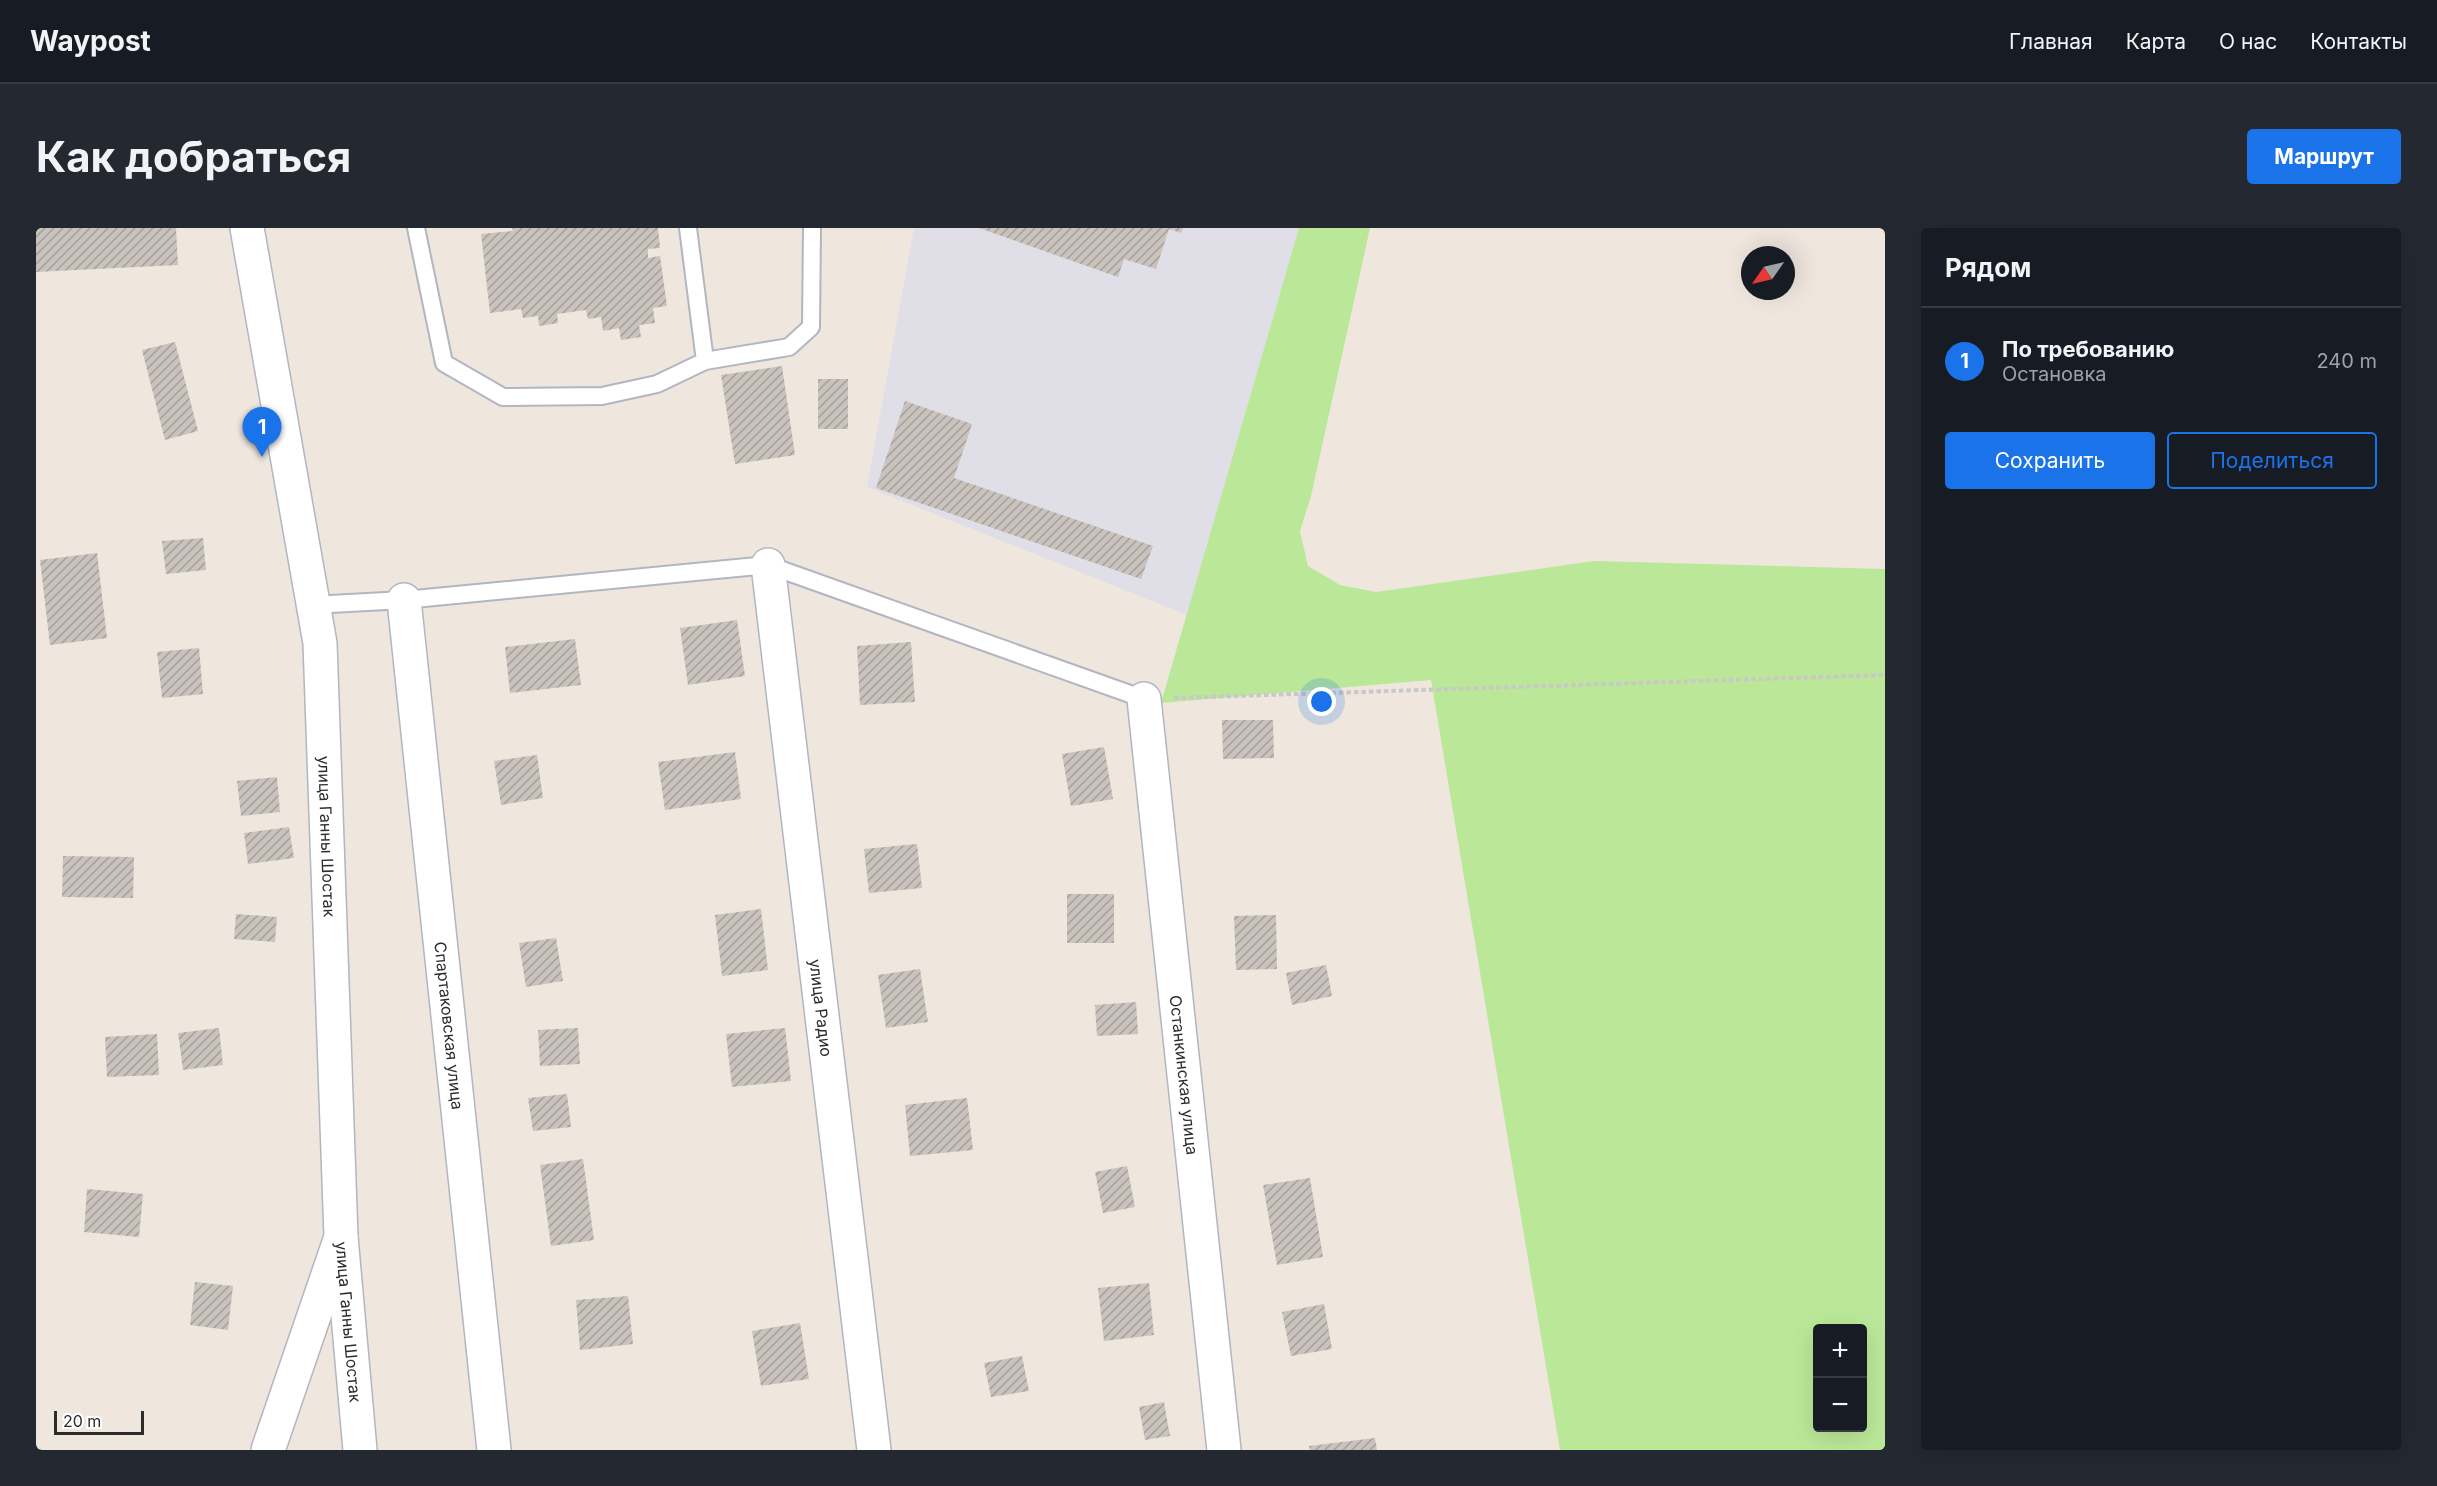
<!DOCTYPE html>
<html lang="ru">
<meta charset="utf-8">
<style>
:root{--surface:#171b24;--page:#242831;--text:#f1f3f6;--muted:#9ea1a6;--line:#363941;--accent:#1a73e8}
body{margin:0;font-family:Inter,sans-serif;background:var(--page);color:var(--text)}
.controls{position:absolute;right:18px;bottom:18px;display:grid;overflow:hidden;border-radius:6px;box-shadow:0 6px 24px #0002}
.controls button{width:54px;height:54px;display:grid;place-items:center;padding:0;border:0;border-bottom:2px solid var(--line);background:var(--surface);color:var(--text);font:30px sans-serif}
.compass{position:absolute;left:1705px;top:18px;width:54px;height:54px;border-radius:50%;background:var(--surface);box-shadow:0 6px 24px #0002;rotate:236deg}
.scale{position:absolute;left:18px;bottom:15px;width:90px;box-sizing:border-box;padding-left:6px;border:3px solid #2c2c2c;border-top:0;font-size:16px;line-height:21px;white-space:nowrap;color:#2c2c2c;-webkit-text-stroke:4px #fff;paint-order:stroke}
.you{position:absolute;left:1286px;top:474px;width:21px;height:21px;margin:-15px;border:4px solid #fff;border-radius:50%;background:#1a73e8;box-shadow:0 0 0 9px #1a73e833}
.badge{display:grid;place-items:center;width:39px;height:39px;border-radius:50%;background:var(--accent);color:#fff;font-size:20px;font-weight:700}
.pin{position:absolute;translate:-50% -50px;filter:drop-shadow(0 2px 3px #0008)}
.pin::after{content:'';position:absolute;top:32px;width:21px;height:18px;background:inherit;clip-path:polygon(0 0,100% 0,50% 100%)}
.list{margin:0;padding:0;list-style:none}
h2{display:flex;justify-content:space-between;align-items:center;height:78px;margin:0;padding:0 24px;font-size:26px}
h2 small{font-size:20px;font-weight:400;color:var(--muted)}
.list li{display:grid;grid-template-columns:39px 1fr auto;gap:18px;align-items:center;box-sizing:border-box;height:108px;padding:0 24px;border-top:2px solid var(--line)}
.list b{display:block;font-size:22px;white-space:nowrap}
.list p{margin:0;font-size:20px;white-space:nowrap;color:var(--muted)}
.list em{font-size:20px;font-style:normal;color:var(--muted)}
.actions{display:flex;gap:12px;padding:18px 24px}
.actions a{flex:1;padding:14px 0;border:2px solid var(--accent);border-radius:6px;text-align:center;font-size:21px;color:var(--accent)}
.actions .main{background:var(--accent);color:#fff}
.map{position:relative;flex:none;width:1849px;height:1222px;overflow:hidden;border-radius:6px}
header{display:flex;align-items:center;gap:36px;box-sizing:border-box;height:84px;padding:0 30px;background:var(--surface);border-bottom:2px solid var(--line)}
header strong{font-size:28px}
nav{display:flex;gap:33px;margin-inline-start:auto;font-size:21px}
.intro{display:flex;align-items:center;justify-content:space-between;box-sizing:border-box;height:144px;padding:0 36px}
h1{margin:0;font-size:42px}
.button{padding:15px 27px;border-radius:6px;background:var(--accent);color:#fff;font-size:21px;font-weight:700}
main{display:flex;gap:36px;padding:0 36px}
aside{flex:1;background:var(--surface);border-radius:6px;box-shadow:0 6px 24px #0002}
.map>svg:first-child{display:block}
</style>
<header>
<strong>Waypost</strong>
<nav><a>Главная</a><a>Карта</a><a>О нас</a><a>Контакты</a></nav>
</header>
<div class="intro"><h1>Как добраться</h1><a class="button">Маршрут</a></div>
<main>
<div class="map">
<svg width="1849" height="1222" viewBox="0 0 1849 1222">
<defs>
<pattern id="building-hatch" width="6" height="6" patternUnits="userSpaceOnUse" patternTransform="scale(1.5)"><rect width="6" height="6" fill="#cac3bd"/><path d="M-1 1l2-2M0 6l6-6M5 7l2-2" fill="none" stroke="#a49f9a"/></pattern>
</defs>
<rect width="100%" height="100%" fill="#efe6de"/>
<path fill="#e0dfe7" d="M878,0H1263L1151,387L831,259Z"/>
<path fill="#bbe898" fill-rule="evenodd" d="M1263,0H1334L1275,268L1264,303L1272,338L1304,357L1340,364L1558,333L1849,341V1222H1524L1395,452L1125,475ZM1782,1100H1826V1200H1782Z"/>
<path fill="url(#building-hatch)" d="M0,0H140L142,37L0,44Z
M476,0H622L624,20L612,21V30L624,28L631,78L617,80L619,95L603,97L605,109L585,112L583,100L567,103L565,89L552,91L550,82L521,86L522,95L503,98L502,88L487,90L485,81L454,85L445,6L477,3Z
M943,0H1147L1145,5L1133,1L1120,41L1088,31L1082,49Z
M139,114L162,203L129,212L106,122Z
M746,138L759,227L699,236L685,147Z
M782,151H812V201H782Z
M869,173L936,196L918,250L1117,318L1105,351L840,260Z
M167,310L170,342L130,346L126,313Z
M61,325L71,410L14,417L4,332Z
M701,392L709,448L652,457L644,400Z
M539,411L545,457L474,465L469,419Z
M875,414L879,474L824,477L821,418Z
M163,420L167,466L126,470L121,424Z
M1186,492H1237L1238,530L1187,531Z
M1068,519L1077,571L1035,578L1026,526Z
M699,524L705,571L629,582L622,534Z
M501,527L507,570L465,577L458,533Z
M241,549L244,584L205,588L201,553Z
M253,599L258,630L212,636L208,605Z
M881,616L886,660L833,665L828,621Z
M27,628L98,629L97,670L26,669Z
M1031,666H1078V715H1031Z
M725,681L732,742L686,748L679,687Z
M200,686L241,689L239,714L198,711Z
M1240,687L1241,741L1200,742L1198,688Z
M520,710L527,753L490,759L483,715Z
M1290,737L1296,768L1256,777L1250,745Z
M884,741L892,794L850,800L842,747Z
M1100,774L1102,806L1061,808L1059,777Z
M183,800L187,837L147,842L142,805Z
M542,800L544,836L504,838L502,802Z
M749,800L755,853L696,859L690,806Z
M121,806L123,847L71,849L69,809Z
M531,866L535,899L497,903L492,870Z
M931,870L937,922L874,928L869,877Z
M547,931L558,1012L515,1018L504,937Z
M1091,938L1099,979L1067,985L1059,944Z
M1274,950L1287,1029L1241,1037L1227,957Z
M51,961L107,966L103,1009L48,1004Z
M159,1054L197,1058L192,1102L154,1097Z
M1113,1055L1118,1107L1068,1113L1062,1060Z
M592,1068L597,1116L544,1122L540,1072Z
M1288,1076L1296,1121L1255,1128L1246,1084Z
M764,1095L773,1151L725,1158L716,1103Z
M986,1128L993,1163L955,1169L948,1135Z
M1128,1174L1134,1208L1109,1212L1103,1179Z
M1339,1210L1341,1222H1274L1273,1218Z"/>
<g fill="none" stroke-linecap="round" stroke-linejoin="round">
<g stroke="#b2b6c1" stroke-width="20">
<path id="service" d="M380,0L408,135L467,169L566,168L621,156L669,133L753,119L775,99L776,0
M652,0L669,133
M276,377L368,372L732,337L1108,471"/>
</g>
<g stroke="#b2b6c1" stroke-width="36">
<g id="minor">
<path id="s1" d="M732,337L838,1222"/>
<path id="s2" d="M368,372L458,1222"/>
<path id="s3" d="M1108,471L1188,1222"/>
<path d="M232,1222L305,1009"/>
</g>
</g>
<g stroke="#b2b6c1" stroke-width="36">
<g id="secondary">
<path id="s4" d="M211,0L284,415L305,1009L324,1222"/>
</g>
</g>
<path stroke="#c8c8c8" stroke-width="4" stroke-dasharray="4.5 3" stroke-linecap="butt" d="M1138,470L1849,447"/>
<use href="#service" stroke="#fff" stroke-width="16"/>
<use href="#minor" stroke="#fff" stroke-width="33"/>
<use href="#secondary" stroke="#fff" stroke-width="33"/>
</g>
<g text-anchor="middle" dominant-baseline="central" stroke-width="6" stroke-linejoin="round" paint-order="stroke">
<g font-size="16" fill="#2c2c2c" stroke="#fff">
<text stroke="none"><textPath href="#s4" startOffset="615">улица Ганны Шостак</textPath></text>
<text stroke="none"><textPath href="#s1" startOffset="446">улица Радио</textPath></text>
<text stroke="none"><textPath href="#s2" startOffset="428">Спартаковская улица</textPath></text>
<text stroke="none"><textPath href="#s3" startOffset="378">Останкинская улица</textPath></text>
<text stroke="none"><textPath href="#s4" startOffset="1101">улица Ганны Шостак</textPath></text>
</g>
</g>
</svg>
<div class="controls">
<button>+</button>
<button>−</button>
</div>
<svg class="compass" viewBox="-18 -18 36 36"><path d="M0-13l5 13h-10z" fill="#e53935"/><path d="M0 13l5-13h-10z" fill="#9ea1a6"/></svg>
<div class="scale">20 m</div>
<div class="you"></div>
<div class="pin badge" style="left:226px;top:229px">1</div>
</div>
<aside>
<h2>Рядом<small></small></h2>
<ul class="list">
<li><span class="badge">1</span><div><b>По требованию</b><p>Остановка</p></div><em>240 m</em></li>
</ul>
<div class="actions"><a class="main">Сохранить</a><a>Поделиться</a></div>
</aside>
</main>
